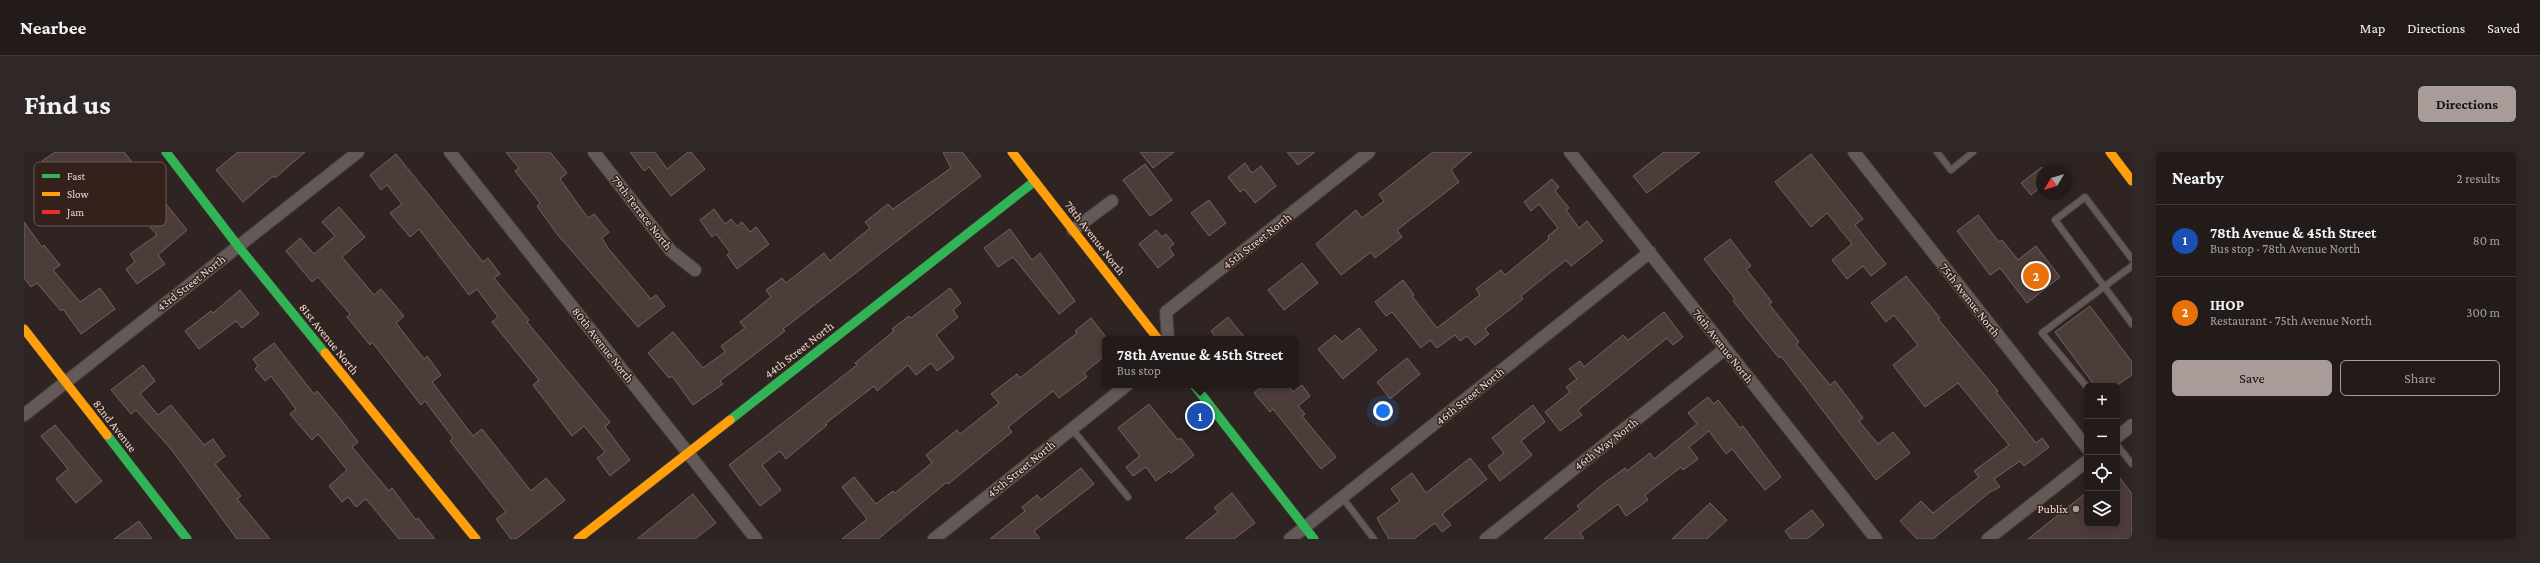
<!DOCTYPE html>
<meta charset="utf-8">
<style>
:root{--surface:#231b1a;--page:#2f2827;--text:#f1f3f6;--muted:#a3a1a2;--line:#403939;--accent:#a89b98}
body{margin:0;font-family:"Crimson Pro",serif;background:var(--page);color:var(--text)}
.controls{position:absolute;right:12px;bottom:12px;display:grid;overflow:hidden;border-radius:6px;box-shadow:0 2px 10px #0003}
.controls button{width:36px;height:36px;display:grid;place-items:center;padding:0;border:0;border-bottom:1px solid var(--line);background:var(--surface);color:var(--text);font:20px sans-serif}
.compass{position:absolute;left:2012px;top:12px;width:36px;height:36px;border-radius:50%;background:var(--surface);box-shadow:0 2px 10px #0003;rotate:232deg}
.you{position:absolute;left:1359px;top:259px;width:14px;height:14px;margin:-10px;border:3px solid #fff;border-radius:50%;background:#1a73e8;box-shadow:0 0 0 6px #1a73e833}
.badge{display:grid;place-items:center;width:26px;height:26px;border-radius:50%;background:var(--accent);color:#fff;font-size:13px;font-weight:700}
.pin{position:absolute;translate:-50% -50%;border:2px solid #fff;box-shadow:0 1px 4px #0006}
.popup{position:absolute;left:1078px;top:184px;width:196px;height:52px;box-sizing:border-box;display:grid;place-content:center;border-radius:6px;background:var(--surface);filter:drop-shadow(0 1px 3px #0005);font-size:13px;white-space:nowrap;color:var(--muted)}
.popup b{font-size:15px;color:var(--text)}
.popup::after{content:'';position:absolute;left:50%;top:100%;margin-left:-8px;border:8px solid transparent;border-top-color:var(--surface)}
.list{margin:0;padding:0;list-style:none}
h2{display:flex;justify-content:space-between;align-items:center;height:52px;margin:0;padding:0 16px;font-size:17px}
h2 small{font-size:13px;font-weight:400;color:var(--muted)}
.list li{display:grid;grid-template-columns:26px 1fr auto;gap:12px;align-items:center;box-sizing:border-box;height:72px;padding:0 16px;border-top:1px solid var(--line)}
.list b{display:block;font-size:15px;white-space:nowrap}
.list p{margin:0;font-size:13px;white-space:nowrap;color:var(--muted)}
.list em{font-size:13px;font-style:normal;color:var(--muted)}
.actions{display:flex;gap:8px;padding:12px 16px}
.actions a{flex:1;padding:9px 0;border:1px solid var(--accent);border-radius:6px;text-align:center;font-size:14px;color:var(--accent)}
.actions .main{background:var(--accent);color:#111}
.icon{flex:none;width:22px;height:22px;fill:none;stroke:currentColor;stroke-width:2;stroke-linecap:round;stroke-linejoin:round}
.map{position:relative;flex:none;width:2108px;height:387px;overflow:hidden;border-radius:6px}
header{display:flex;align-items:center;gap:24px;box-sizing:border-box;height:56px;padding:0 20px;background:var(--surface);border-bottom:1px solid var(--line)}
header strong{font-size:19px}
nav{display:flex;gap:22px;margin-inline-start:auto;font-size:14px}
.intro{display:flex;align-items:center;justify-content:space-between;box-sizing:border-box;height:96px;padding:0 24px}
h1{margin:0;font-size:28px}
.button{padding:10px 18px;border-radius:6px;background:var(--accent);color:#111;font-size:14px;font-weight:700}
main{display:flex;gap:24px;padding:0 24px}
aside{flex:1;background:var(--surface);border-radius:6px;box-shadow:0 2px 10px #0003}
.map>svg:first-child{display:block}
</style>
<header>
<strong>Nearbee</strong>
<nav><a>Map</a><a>Directions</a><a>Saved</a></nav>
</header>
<div class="intro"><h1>Find us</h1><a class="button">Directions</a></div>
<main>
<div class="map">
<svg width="2108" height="387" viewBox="0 0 2108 387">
<rect width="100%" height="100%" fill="#2f2422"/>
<path fill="#4d3d3a" stroke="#6f6563" d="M31,0H100L163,78L134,103L141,112L113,132L102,117L111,110L106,102L133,83L103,48L100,50L88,35L91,32L76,11L49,31L42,22L33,28L18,9Z
M214,0H281L251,26L249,24L219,50L192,18Z
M482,0H526L543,21L536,27L564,66L570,62L585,80L578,86L584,96L627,147L632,143L641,154L614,175L533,82L513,54L516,51L491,19L495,16Z
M606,0H631L643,17L664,0H667L681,17L647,44L625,15L620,19Z
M919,0H938L957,24L759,177L761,179L696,229L699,232L669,253L648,224L645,226L624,201L649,180L679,216L701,200L697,194L721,176L716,170L747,145L742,138L758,126L762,131L800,101L806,109L846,76L841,70L864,52L869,57L927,16Z
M1116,0H1150L1129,16Z
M1263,0H1291L1274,13Z
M1409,0H1448L1427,18L1435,30L1373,78L1378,85L1351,106L1347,100L1317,123L1292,92L1332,58L1338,66L1360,49L1355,42Z
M1640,0H1676L1623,41L1609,24Z
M372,2L459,110L464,106L476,122L470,126L505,168L503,170L586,270L581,275L606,308L586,324L573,306L581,300L560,274L548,284L509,233L515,228L468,170L474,165L453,137L445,143L395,77L386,85L366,61L378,52L363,33L357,38L346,23Z
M1787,2L1839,67L1831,73L1862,112L1847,124L1839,114L1823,127L1808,108L1828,92L1803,61L1787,75L1751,30Z
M1221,11L1228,21L1237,14L1252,34L1231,51L1220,37L1216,40L1204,25Z
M1121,12L1148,48L1126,64L1099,28Z
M2018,15V34L2007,43L1997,31Z
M1528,27L1535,35L1531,39L1545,56L1542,58L1555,76L1563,69L1579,89L1547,114L1542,108L1497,144L1499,147L1461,177L1465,182L1451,193L1443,184L1436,189L1431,183L1413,196L1406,188L1397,196L1368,160L1362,164L1351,150L1379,128L1390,143L1388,144L1413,176L1456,143L1452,137L1477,118L1481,123L1525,87L1524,84L1534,76L1515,52L1507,59L1500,50Z
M1185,48L1202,71L1185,84L1167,61Z
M315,55L341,85L318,105L350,143L357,137L380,164L372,171L400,207L403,204L417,223L408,230L449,284L458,277L507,339L522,326L541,348L492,387H487L472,367L482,360L426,289L429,286L401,249L397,253L348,190L346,193L323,165L326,162L294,125L288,130L262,99L276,86L290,102L311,84L298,70Z
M690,57L701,72L707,67L713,74L718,70L726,80L732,75L745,92L713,117L703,103L706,100L692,82L688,85L676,68Z
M1954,63L1975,90L1978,88L1994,108L2012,94L2036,125L2003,151L1976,116L1966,123L1933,79Z
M0,70L18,95L20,93L36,113L29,118L56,150L76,136L91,157L57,182L39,157L37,159L13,131L7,135L0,126Z
M986,77L1008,108L1016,101L1051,149L1035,162L989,105L974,115L960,96Z
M1132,78L1138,85L1142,82L1150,92L1145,96L1150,103L1134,116L1115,92Z
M1706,87L1727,114L1722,117L1748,150L1745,152L1775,190L1772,192L1806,233L1811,229L1839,266L1835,269L1854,292L1869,280L1886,301L1852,328L1757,204L1755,206L1709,149L1711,147L1680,107Z
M1278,111L1294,131L1260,158L1244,138Z
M1882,124L1916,166L1914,167L1974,239L1972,240L2012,291L2018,286L2025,295L2000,314L1996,309L1970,327L1976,335L1966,340L1909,387H1893L1876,369L1897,349L1909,361L1955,325L1950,319L1985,293L1934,231L1901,255L1869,213L1894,193L1870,163L1862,170L1847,151Z
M926,136L937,151L929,158L934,165L912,183L930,206L913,219L907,211L892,223L884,213L853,239L850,234L801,272L803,273L762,307L756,299L738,313L757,338L736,354L705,313L833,213L831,211L870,179L868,177L885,164L887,166Z
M216,138L235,162L218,176L212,169L175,197L161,179L187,159L189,161Z
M2066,154L2108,210V223L2092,234H2071L2031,180Z
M1640,160L1659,185L1649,193L1643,186L1554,258L1558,263L1536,279L1521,260L1546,240L1542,235L1553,227L1545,217L1556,209L1560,215L1599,183L1604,188Z
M1204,165L1222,187H1193L1187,179Z
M1067,166L1081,184V204L1060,221L1063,225L1035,246L1029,239L984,275L988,280L955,307L924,332L923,330L854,387H818L843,367L818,335L830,325L852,352L869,339L871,341L908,311L902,303L933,278L936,282L975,251L967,242L993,222L996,226L1053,181L1051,179Z
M1335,176L1353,198L1319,227L1294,197L1311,183L1318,190Z
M250,191L290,242L293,239L315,265L334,290L328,295L365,339L368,336L392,368L394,366L411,387H375L342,347L332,355L324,345L318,350L305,334L323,318L294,282L288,288L266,262L272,257L247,224L241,229L231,217L234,214L229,207Z
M1383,206L1396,222L1366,247L1353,230Z
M119,213L131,229L116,242L134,263L147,253L180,293L189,287L201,304L191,312L217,344L213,347L246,387H213L147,297L112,258L107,262L87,238Z
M1239,233H1264L1269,240L1278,233L1286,244L1274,254L1281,262L1278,264L1312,305L1297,317L1249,257L1246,260L1230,241Z
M1684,245L1690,252L1694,248L1716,276L1719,274L1757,325L1741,338L1708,297L1702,302L1685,279L1665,295L1674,307L1659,318L1657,315L1621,343L1624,348L1602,364L1594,352L1556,381L1560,387H1520L1556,357L1553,354L1579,332L1601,316L1603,319L1626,301L1630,307L1673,272L1664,261Z
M1125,252L1154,288L1157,286L1170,303L1147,321L1145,319L1132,329L1122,315L1109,324L1102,315L1116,304L1094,276Z
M1509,253L1521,270L1497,289L1508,303L1476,329L1464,314L1480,301L1468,286Z
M31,273L78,329L52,351L32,327L44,317L17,284Z
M1446,306L1463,327L1418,362L1427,373L1418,380L1411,371L1390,387H1365L1353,366L1376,349L1367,337L1388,321L1402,341Z
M1057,316L1070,332L1010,379L1016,387H966L1001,359L998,355L1013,343L1017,348Z
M2093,322L2108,342V387H2004L2063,340V372H2093Z
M1208,341L1231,371L1210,387H1161L1194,360L1190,356Z
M669,342L692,371L671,387H613Z
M1686,351L1703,368L1683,387H1648Z
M1788,358L1800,373L1783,387H1767L1761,379Z
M115,369L128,387H90Z"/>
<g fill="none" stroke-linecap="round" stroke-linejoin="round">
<g stroke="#493f3d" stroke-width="8">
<path id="lane" d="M1913,0L1927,18L1949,0
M2108,107L2061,45L2031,68L2108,172
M2063,235L2018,181L2108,114
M1048,277L1104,345
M2093,293L2108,312
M1318,345L1350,387"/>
</g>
<g stroke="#493f3d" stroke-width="14">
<path id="street" d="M426,0L732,387
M570,0L647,99L671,118
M1546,0L1852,387
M1830,0L2063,296
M1049,78L1088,49
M1144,187L1142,160L1345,0
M0,263L334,0
M2093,285L2108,273
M910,387L1103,233
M1266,387L1626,100
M1462,387L1701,197
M1964,387L2063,309"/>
</g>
<g stroke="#493f3d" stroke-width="10">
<path id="fast" d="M142,0L214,94L301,201
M1170,233L1290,387
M706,268L1011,29
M83,283L163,387"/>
</g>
<g stroke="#493f3d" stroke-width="10">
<path id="slow" d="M988,0L1134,187
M2086,0L2108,29
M0,177L83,283
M301,201L452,387
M554,387L706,268"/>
</g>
<use href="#lane" stroke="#635a58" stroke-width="6"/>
<use href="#street" stroke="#635a58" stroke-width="12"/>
<use href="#fast" stroke="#30b455" stroke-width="9"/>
<use href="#slow" stroke="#ff9f0a" stroke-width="9"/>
</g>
<circle fill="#a89b98" stroke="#35211c" stroke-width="1.5" cx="2052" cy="357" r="4"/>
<g text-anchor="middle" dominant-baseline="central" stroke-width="3" stroke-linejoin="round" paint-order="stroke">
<g font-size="12" fill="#e9dbd7" stroke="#35211c">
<text transform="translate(618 61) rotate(52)">79th Terrace North</text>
<text transform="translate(1071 86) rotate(52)">78th Avenue North</text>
<text transform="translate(1233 89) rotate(-38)">45th Street North</text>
<text transform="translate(167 131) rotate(-38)">43rd Street North</text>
<text transform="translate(1946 148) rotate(52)">75th Avenue North</text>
<text transform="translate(305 187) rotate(51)">81st Avenue North</text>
<text transform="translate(579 193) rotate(52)">80th Avenue North</text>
<text transform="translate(1699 194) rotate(52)">76th Avenue North</text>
<text transform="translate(775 198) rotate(-38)">44th Street North</text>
<text transform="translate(1446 244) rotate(-39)">46th Street North</text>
<text transform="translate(91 274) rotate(52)">82nd Avenue</text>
<text transform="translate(1582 292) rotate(-38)">46th Way North</text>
<text transform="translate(997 317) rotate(-39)">45th Street North</text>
</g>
<g font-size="12" fill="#e9dbd7" stroke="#35211c" text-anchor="end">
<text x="2044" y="357">Publix</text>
</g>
</g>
<rect x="10" y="10" width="132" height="64" rx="6" fill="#35211c" stroke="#6b5954" stroke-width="1"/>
<rect x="18" y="22" width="18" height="4" fill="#30b455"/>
<rect x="18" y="40" width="18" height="4" fill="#ff9f0a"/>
<rect x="18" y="58" width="18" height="4" fill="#e5322d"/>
<g font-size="11" fill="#e9dbd7">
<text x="43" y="28">Fast</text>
<text x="43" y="46">Slow</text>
<text x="43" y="64">Jam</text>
</g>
</svg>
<div class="controls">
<button>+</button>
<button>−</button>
<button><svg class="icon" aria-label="locate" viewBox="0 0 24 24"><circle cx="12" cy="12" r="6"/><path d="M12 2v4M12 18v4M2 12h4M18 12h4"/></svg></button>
<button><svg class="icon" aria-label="layers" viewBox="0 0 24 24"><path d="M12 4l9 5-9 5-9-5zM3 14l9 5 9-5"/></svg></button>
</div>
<svg class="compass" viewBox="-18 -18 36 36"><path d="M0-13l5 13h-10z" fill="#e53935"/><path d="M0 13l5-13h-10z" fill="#a3a1a2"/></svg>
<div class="you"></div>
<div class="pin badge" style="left:1176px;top:264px;background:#1a4fb4">1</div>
<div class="popup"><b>78th Avenue &amp; 45th Street</b>Bus stop</div>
<div class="pin badge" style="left:2012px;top:124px;background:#e8710a">2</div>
</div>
<aside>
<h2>Nearby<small>2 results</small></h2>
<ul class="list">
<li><span class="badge" style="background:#1a4fb4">1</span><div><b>78th Avenue &amp; 45th Street</b><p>Bus stop · 78th Avenue North</p></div><em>80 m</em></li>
<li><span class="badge" style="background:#e8710a">2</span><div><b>IHOP</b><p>Restaurant · 75th Avenue North</p></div><em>300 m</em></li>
</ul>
<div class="actions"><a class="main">Save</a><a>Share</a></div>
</aside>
</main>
